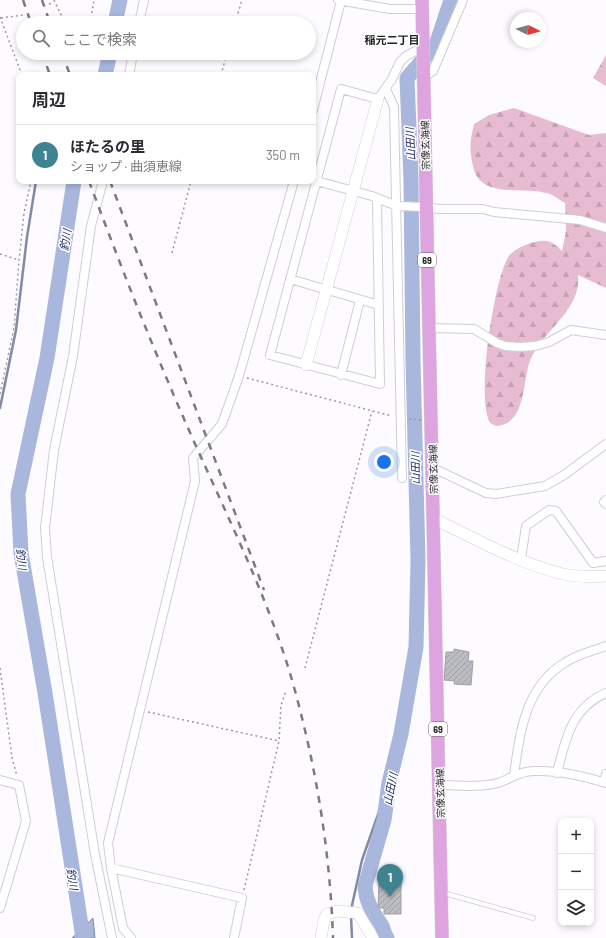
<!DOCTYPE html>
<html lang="ja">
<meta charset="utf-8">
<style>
:root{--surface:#fff;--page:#f7f7f7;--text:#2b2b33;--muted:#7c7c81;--line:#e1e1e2;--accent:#3e8490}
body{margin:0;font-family:Barlow,"Noto Sans JP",sans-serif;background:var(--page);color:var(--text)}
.controls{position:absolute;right:12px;bottom:12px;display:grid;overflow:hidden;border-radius:8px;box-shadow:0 2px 6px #0003}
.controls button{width:36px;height:36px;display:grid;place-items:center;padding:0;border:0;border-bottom:1px solid var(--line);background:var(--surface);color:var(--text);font:20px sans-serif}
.compass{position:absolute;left:510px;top:12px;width:36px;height:36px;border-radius:50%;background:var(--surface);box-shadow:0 2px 6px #0003;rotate:96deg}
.you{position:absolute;left:384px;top:462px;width:14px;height:14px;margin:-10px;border:3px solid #fff;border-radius:50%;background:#1a73e8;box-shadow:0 0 0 6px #1a73e833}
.badge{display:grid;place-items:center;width:26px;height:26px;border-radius:50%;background:var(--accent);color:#fff;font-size:13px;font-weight:700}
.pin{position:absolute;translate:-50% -33px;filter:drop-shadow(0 1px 2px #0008)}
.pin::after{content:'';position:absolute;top:21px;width:14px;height:12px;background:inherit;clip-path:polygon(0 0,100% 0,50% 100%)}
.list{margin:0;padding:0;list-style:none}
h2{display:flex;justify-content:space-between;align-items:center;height:52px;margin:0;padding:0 16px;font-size:17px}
h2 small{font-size:13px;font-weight:400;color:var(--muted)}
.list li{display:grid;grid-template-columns:26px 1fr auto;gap:12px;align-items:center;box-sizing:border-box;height:60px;padding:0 16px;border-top:1px solid var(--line)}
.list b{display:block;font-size:15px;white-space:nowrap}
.list p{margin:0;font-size:13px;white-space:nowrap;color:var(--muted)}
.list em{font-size:13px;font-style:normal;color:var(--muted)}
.icon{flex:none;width:22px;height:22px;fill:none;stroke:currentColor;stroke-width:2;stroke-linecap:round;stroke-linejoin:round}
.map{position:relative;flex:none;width:606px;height:938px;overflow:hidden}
.search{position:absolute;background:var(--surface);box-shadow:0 2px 6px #0003;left:16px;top:16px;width:300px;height:44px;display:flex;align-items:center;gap:10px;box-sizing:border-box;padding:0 14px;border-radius:22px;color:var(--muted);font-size:15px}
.panel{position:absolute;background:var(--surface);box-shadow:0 2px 6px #0003;left:16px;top:72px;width:300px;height:112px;border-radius:8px}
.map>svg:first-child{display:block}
</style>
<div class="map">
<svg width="606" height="938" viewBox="0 0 606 938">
<defs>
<pattern id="forest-firs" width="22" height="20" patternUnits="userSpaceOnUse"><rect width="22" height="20" fill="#e7bcd2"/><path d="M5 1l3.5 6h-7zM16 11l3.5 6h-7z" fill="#c6a1b4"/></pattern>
<pattern id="water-ripples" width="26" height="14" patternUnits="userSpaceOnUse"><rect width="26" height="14" fill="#a9b7dd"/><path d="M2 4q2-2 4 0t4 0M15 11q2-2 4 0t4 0" fill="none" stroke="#919dbe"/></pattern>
<pattern id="building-hatch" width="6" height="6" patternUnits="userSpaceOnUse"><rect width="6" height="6" fill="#bbbbc2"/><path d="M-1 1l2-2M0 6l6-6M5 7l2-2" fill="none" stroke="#a0a0a7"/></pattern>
</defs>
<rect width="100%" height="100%" fill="#fdfbff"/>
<path fill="url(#forest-firs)" d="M606,55V86L593,78Z
M514,108L589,135L606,133V288L578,275C582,310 542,331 530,361C522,381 527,424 496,426C492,424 489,423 488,418C478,389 493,287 507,259C512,248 536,239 547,241C553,242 558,247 562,251L566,231L565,203C559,200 553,194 546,193C522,186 480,200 473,166C469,149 470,141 474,124L489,115Z"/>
<path fill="url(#water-ripples)" stroke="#818aa6" d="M93,918L95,938H72Z"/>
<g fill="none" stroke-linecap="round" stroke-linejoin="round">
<path stroke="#818aa6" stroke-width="2.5" d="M0,408L16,330L27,237L36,181
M351,910L362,860L389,783
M351,915L352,938"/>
<path stroke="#a9b7dd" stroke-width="15" d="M115,23L120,0
M105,75L110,53
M74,181L47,358L18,494L21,553L45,693L83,938
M387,938C384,934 384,930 382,926C373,912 366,903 365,886L384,820L389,783L401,734L416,647L418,560L413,361L411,180L407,78L436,45L451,0"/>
</g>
<path fill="url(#building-hatch)" stroke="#a09fa6" d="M454,649L469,652L468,661H473L471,685L454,684L455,681L444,680L446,652H454Z
M379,880H401V914H384V908H378Z"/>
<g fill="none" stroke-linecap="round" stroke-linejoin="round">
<g stroke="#d0cdd4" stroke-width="5.5">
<path id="lane" d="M444,893L533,918"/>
</g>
<g stroke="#d0cdd4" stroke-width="10">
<path id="street" d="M338,0L390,9H422
M139,23L144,0
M129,75L133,53
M424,77L433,71L463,0
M386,89L394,107L402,478
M313,110L341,1
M313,180L372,196L397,206L426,207L439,209H483L494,212L580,220L606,228
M103,181L91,226L73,356L54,450L45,528L47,557L95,854L112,938
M377,199L380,384L270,355L341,89L378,99L392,79L400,62L406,56L423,47
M290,279L379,305
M429,328L474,329L497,343L505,346L520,347L535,346L549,342L571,330L606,335
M341,375L360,300
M433,468L486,493L496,494L545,486L564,475L606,444
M606,500L604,502L606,504
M521,559L526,526L549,510L556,511L593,563L606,561
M557,773C565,740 572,707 606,693
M514,775C520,732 525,686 566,662C578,654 593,651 606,646
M0,780L19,785L26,821L0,908
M604,782L606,774
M440,785C458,785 480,788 498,783C510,779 520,771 533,771C556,770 584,776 606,783
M111,868L242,898L234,938
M131,938L123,928L111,868L108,843L195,481L193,458L222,424L239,376L294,181"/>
</g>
<g stroke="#d0cdd4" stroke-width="12">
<path id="secondary" d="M306,365L378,99
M434,519C476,539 518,563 563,574C577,577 592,577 606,576
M321,938L324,920L327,914L337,911L358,913L373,938"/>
</g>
<g stroke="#d7d7d8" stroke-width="14">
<path id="primary" d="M422,0L442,938"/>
</g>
<path stroke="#9c9a9e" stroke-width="1.5" stroke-dasharray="2 3" stroke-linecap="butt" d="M54,0L65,23
M49,4L54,3
M0,17L22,75
M1,18L23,15
M90,23L94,0
M235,23L242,0
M221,75L227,53
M172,253L191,181
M0,254L19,260
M247,378L392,416
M0,394L14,328L19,260L24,213L31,181
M409,419L421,420
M0,668L12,758L17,776
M305,668L372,411
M148,712L279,741
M244,890L279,741L281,705L286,691"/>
<use href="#lane" stroke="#fff" stroke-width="4"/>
<use href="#street" stroke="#fff" stroke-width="8"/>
<use href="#secondary" stroke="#fff" stroke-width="11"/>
<use href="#primary" stroke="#dea4df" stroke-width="13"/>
<path stroke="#7b7a7d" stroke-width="2.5" stroke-dasharray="7 7" stroke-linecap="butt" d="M23,0L31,23
M42,0L50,23
M42,53L50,75
M62,53L70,75
M89,181C122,270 157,359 196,446C230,522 269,601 292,680C316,765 330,850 333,938
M110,181L264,590"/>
</g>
<g text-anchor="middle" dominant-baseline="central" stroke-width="3" stroke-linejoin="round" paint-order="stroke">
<g fill="#fff" stroke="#656466" stroke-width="1">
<rect x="418" y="253" width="18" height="14" rx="3"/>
<rect x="429" y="722" width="18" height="14" rx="3"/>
</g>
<g font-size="9" font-weight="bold" fill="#232225">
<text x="427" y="260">69</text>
<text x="438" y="729">69</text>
</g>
<g font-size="10" fill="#232225" stroke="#fff">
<text transform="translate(425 145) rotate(-91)">宗像玄海線</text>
<text transform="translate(433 469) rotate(-91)">宗像玄海線</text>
<text transform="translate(440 793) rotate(-91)">宗像玄海線</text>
</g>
<g font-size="11" font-weight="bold" fill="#232225" stroke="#fff">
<text x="392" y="39">稲元二丁目</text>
</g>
<g font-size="11" font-style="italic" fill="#21305f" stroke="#fff">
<text transform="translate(410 144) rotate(-93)">山田川</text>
<text transform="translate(65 240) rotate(-81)">釣川</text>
<text transform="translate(415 468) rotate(-91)">山田川</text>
<text transform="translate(22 559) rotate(83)">釣川</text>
<text transform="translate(390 789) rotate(-79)">山田川</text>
<text transform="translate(73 879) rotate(81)">釣川</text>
</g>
</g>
</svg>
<div class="controls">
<button>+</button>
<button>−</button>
<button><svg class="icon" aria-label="layers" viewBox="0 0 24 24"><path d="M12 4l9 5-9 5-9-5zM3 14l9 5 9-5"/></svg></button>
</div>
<svg class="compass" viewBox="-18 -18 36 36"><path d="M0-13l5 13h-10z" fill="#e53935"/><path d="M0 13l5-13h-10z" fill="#7c7c81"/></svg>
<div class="you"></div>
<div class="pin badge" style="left:390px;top:897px">1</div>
<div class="search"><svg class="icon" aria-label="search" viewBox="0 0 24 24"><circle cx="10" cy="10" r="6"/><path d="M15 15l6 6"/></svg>ここで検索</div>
<section class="panel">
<h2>周辺<small></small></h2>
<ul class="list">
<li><span class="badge">1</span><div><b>ほたるの里</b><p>ショップ · 曲須恵線</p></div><em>350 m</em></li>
</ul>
</section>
</div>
